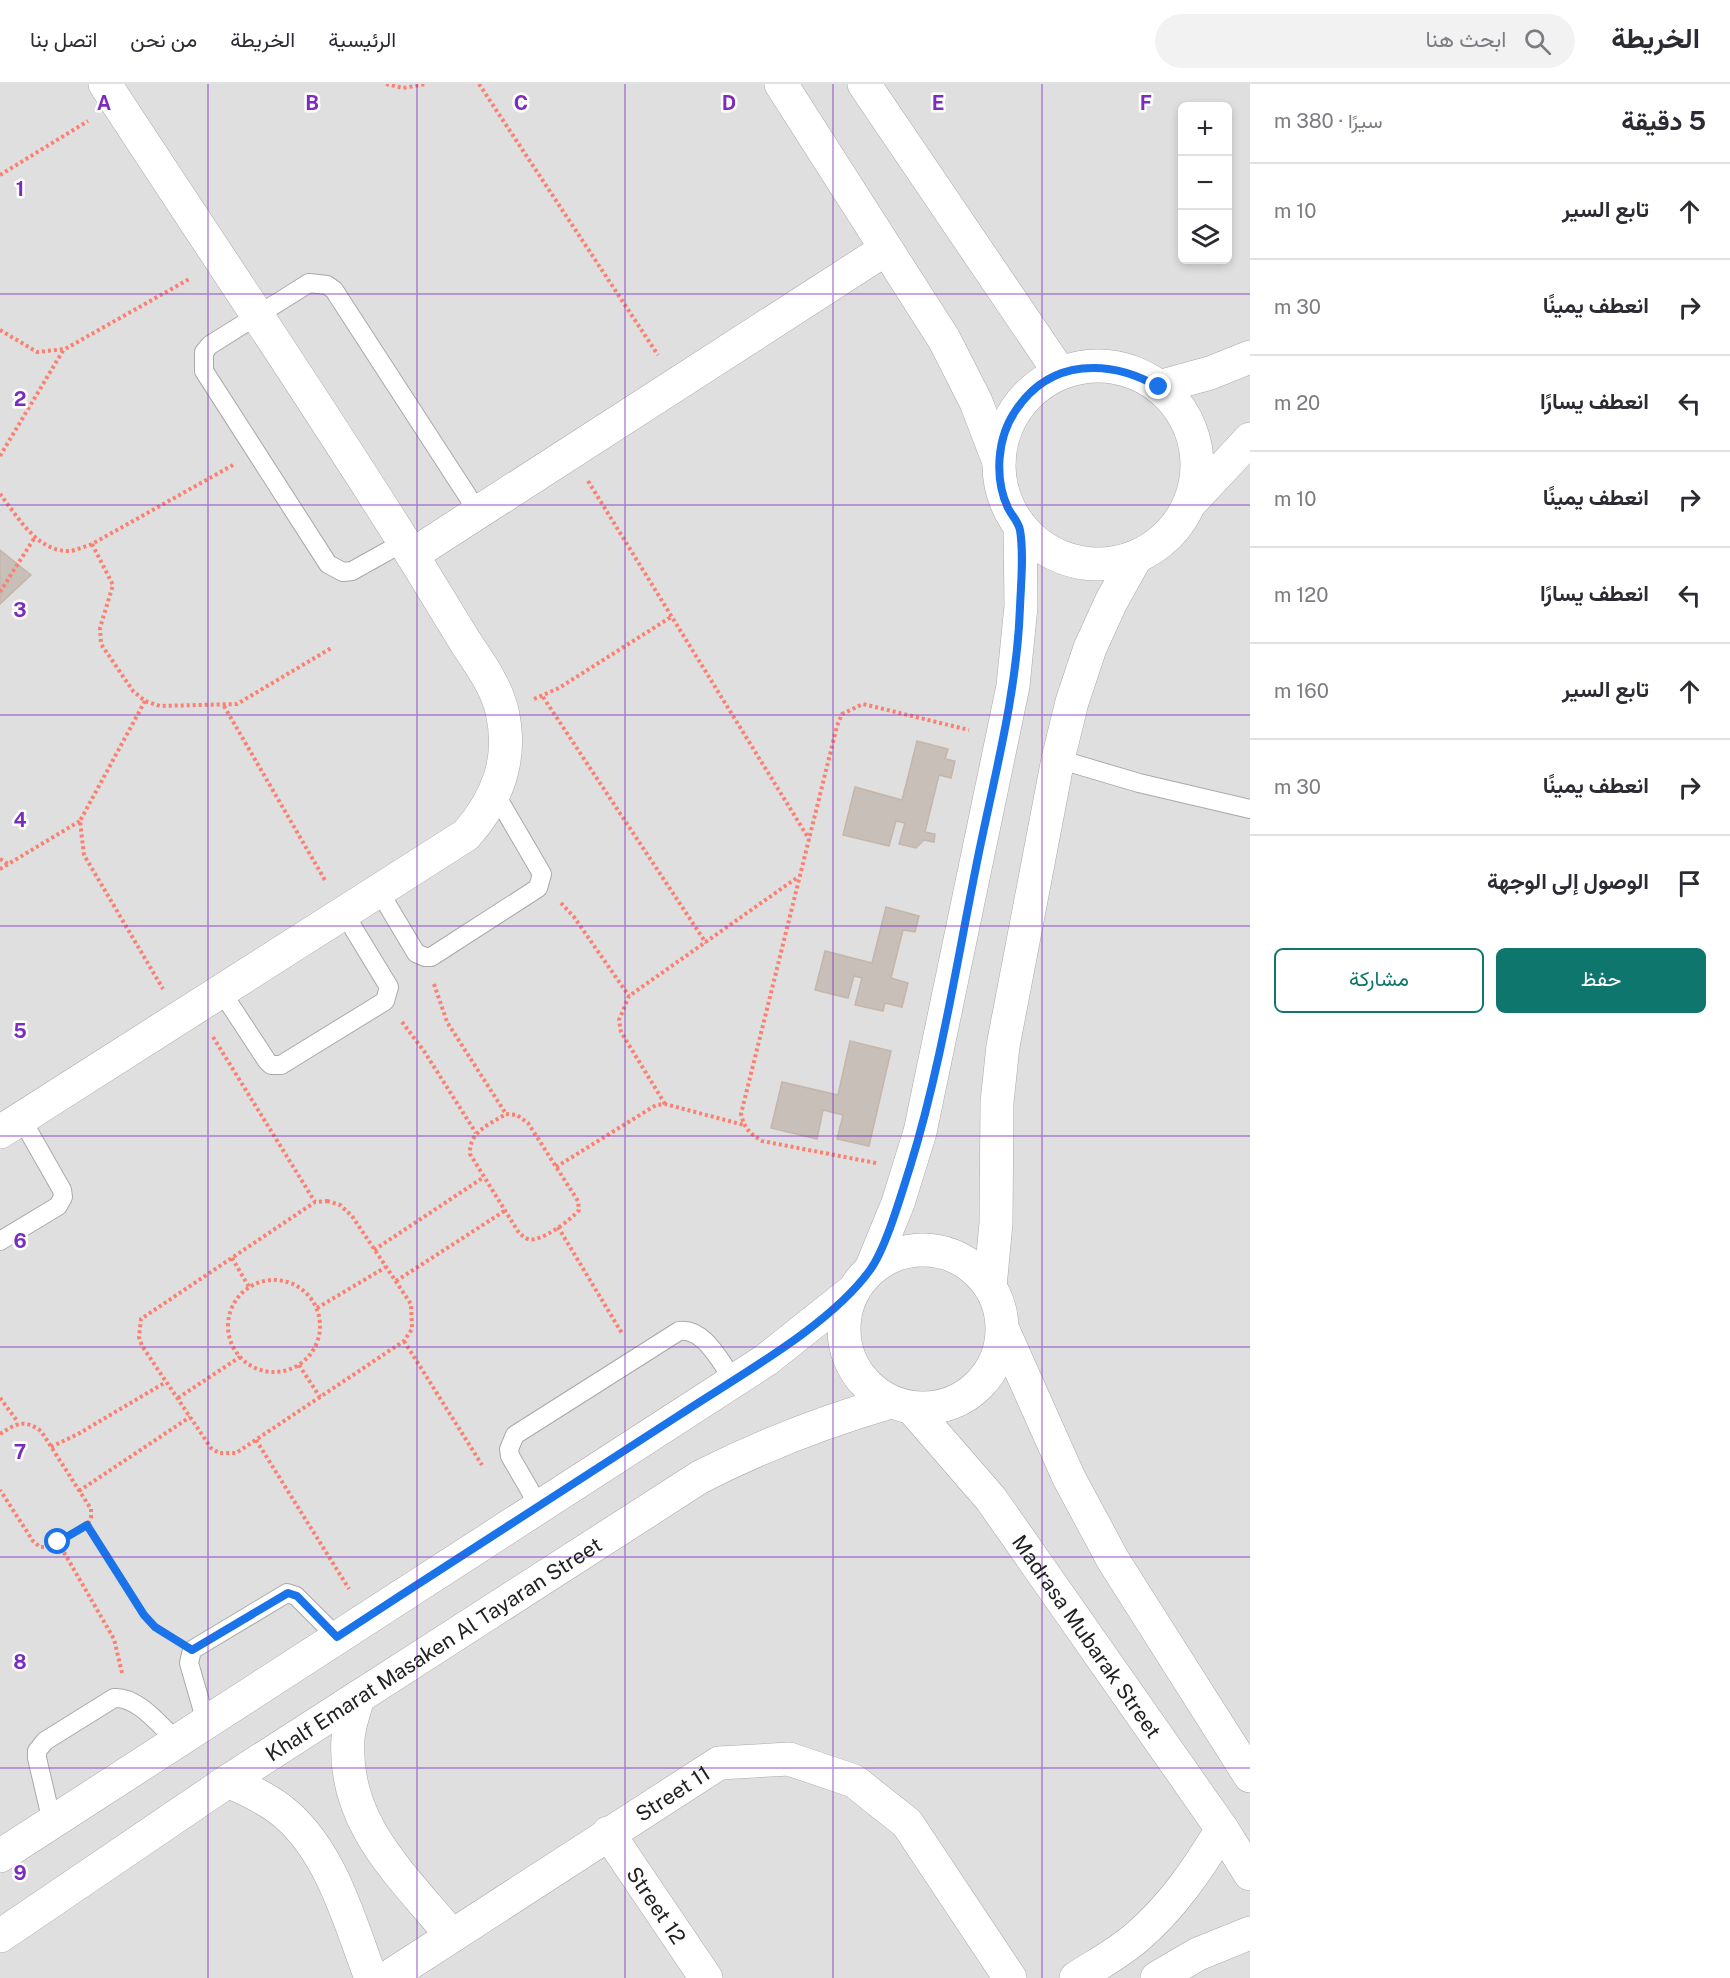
<!DOCTYPE html>
<html lang="ar">
<meta charset="utf-8">
<style>
:root{--surface:#fff;--page:#f2f2f3;--text:#2b2b33;--muted:#7c7c81;--line:#e1e1e2;--accent:#0f766e}
body{margin:0;font-family:"Public Sans",Vazirmatn,sans-serif;background:var(--page);color:var(--text);direction:rtl}
.controls{position:absolute;right:18px;top:18px;display:grid;overflow:hidden;border-radius:9px;box-shadow:0 3px 9px #0003}
.controls button{width:54px;height:54px;display:grid;place-items:center;padding:0;border:0;border-bottom:2px solid var(--line);background:var(--surface);color:var(--text);font:30px sans-serif}
.stop{position:absolute;width:18px;height:18px;margin:-14px;border:4px solid #1a73e8;border-radius:50%;background:#fff}
.stop.end{background:#1a73e8;border-color:#fff;box-shadow:0 2px 6px #0008}
.list{margin:0;padding:0;list-style:none}
h2{display:flex;justify-content:space-between;align-items:center;height:78px;margin:0;padding:0 24px;font-size:26px}
h2 small{font-size:20px;font-weight:400;color:var(--muted)}
.list li{display:grid;grid-template-columns:39px 1fr auto;gap:18px;align-items:center;box-sizing:border-box;height:96px;padding:0 24px;border-top:2px solid var(--line)}
.list b{display:block;font-size:22px;white-space:nowrap}
.list em{font-size:20px;font-style:normal;color:var(--muted)}
.actions{display:flex;gap:12px;padding:18px 24px}
.actions a{flex:1;padding:14px 0;border:2px solid var(--accent);border-radius:9px;text-align:center;font-size:21px;color:var(--accent)}
.actions .main{background:var(--accent);color:#fff}
.icon{flex:none;width:33px;height:33px;fill:none;stroke:currentColor;stroke-width:2;stroke-linecap:round;stroke-linejoin:round}
.map{position:relative;flex:none;width:1250px;height:1894px;overflow:hidden;direction:ltr}
header{display:flex;align-items:center;gap:36px;box-sizing:border-box;height:84px;padding:0 30px;background:var(--surface);border-bottom:2px solid var(--line)}
header strong{font-size:28px}
nav{display:flex;gap:33px;margin-inline-start:auto;font-size:21px}
.search{width:420px;height:54px;background:var(--page);display:flex;align-items:center;gap:15px;box-sizing:border-box;padding:0 21px;border-radius:33px;color:var(--muted);font-size:22px}
main{display:flex}
aside{flex:1;background:var(--surface)}
.map>svg:first-child{display:block}
</style>
<header>
<strong>الخريطة</strong>
<div class="search"><svg class="icon" aria-label="search" viewBox="0 0 24 24"><circle cx="10" cy="10" r="6"/><path d="M15 15l6 6"/></svg>ابحث هنا</div>
<nav><a>الرئيسية</a><a>الخريطة</a><a>من نحن</a><a>اتصل بنا</a></nav>
</header>
<main>
<aside>
<h2>5 دقيقة<small>سيرًا · 380 m</small></h2>
<ul class="list">
<li><svg class="icon" aria-label="ahead" viewBox="0 0 24 24"><path d="M12 20V5M6 11l6-6 6 6"/></svg><div><b>تابع السير</b></div><em>10 m</em></li>
<li><svg class="icon" aria-label="right" viewBox="0 0 24 24"><path d="M7 20v-9h11M14 6l5 5-5 5"/></svg><div><b>انعطف يمينًا</b></div><em>30 m</em></li>
<li><svg class="icon" aria-label="left" viewBox="0 0 24 24"><path d="M17 20v-9H6M10 6l-5 5 5 5"/></svg><div><b>انعطف يسارًا</b></div><em>20 m</em></li>
<li><svg class="icon" aria-label="right" viewBox="0 0 24 24"><path d="M7 20v-9h11M14 6l5 5-5 5"/></svg><div><b>انعطف يمينًا</b></div><em>10 m</em></li>
<li><svg class="icon" aria-label="left" viewBox="0 0 24 24"><path d="M17 20v-9H6M10 6l-5 5 5 5"/></svg><div><b>انعطف يسارًا</b></div><em>120 m</em></li>
<li><svg class="icon" aria-label="ahead" viewBox="0 0 24 24"><path d="M12 20V5M6 11l6-6 6 6"/></svg><div><b>تابع السير</b></div><em>160 m</em></li>
<li><svg class="icon" aria-label="right" viewBox="0 0 24 24"><path d="M7 20v-9h11M14 6l5 5-5 5"/></svg><div><b>انعطف يمينًا</b></div><em>30 m</em></li>
<li><svg class="icon" aria-label="arrive" viewBox="0 0 24 24"><path d="M6 21V4h12l-3 4 3 4H6"/></svg><div><b>الوصول إلى الوجهة</b></div></li>
</ul>
<div class="actions"><a class="main">حفظ</a><a>مشاركة</a></div>
</aside>
<div class="map">
<svg width="1250" height="1894" viewBox="0 0 1250 1894">
<rect width="100%" height="100%" fill="#f2efe9"/>
<path fill="#e0dfdf" fill-rule="evenodd" d="M0,0H1250V1894H0ZM1182,22H1228V176H1182Z"/>
<path fill="#c7bfb8" stroke="#c4b6ab" stroke-width="1.5" d="M0,466L31,491L0,520Z
M917,657L948,665L945,675L955,677L951,694L939,691L925,748L935,750L934,758L924,756L916,764L899,760L905,739L896,737L889,762L843,751L855,703L902,716Z
M886,823L919,832L915,848L903,846L891,894L908,899L902,923L885,919L883,927L855,921L862,894L854,892L848,914L815,906L825,867L872,879Z
M850,957L891,967L869,1062L837,1055L843,1031L823,1026L817,1055L771,1044L782,998L838,1011Z"/>
<g fill="none" stroke-linecap="round" stroke-linejoin="round">
<g stroke="#a9a9a9" stroke-width="20">
<path id="service" d="M404,458L352,487L343,488L328,480L204,287V268L210,261L309,199L327,201L334,206L478,428
M1058,675L1139,699L1250,725
M379,807L416,869L425,873H431L538,804L542,790L496,711
M221,907L267,977L271,981H281L385,917L389,903L344,829
M0,1157L58,1122L63,1113L62,1106L21,1034
M539,1422L510,1372L509,1365L515,1351L679,1247C704,1243 720,1278 734,1296
M206,1638L189,1579L192,1566L287,1509L296,1512L337,1553
M52,1738L37,1674V1667L45,1657L114,1614C138,1612 160,1642 177,1657"/>
</g>
<g stroke="#a9a9a9" stroke-width="34">
<g id="minor">
<path d="M781,0L944,255L976,318L999,378"/>
<path d="M864,0L1060,289"/>
<circle cx="1098" cy="381" r="99"/>
<path d="M1159,303L1210,289L1250,273"/>
<path d="M1191,418L1250,355"/>
<path d="M412,471L886,165"/>
<path d="M0,1048L466,751C498,715 513,675 502,627C496,602 480,580 466,559C449,531 431,502 414,474C314,314 208,158 105,0"/>
<circle cx="923" cy="1245" r="79"/>
<path d="M871,1185L898,1119L920,1048L1013,602L1021,522L1020,442"/>
<path d="M990,1203L996,1139L997,1018L1003,962L1058,675L1072,618L1090,564L1111,518L1136,473"/>
<path d="M1003,1246L1069,1394L1113,1476L1250,1692"/>
<path id="s1" d="M912,1324L991,1415L1222,1745L1250,1790"/>
<path d="M358,1613C355,1626 349,1640 348,1654C342,1739 402,1791 452,1852"/>
<path d="M228,1697C248,1706 270,1716 287,1731C333,1772 350,1839 371,1894"/>
<path id="s2" d="M608,1749L706,1894"/>
<path d="M0,1772L766,1276L854,1206"/>
<path id="s3" d="M0,1852L228,1697L700,1393C763,1361 822,1338 891,1318"/>
<path id="s4" d="M387,1894L719,1679L789,1675L854,1697L907,1739L1010,1894"/>
<path d="M1076,1894C1096,1881 1119,1869 1137,1853C1173,1822 1198,1785 1222,1745"/>
<path d="M1157,1894L1198,1870L1250,1849"/>
</g>
</g>
<path stroke="#fa8072" stroke-width="4" stroke-dasharray="3 3" stroke-linecap="butt" d="M386,0L403,4L426,0
M479,0L658,271
M0,91L88,37
M0,246L37,268L65,265L191,194
M0,372L64,265
M588,397L809,755
M0,410C18,433 37,468 70,467C77,466 86,462 92,460L233,381
M92,460L113,501L100,544L101,560L133,607L145,617L160,622L237,620L333,563
M0,508L35,453
M543,613L706,859
M534,615L559,604L671,533
M145,617L80,737L84,771L163,905
M224,622L326,798
M0,775L8,780
M0,785L80,737
M561,819L574,833L629,912
M434,900L447,938L506,1030
M402,938L424,967L476,1049
M213,953L315,1118
M665,1020L621,948L619,936L629,912L798,793
M506,1030L517,1031L528,1039L578,1117L579,1126C571,1136 540,1159 528,1155C524,1154 522,1151 519,1149L470,1070C469,1048 488,1041 506,1030Z
M876,1079L762,1057C750,1050 744,1044 741,1030L837,642L842,630L863,620L969,646
M556,1083L656,1021L665,1020L744,1041
M327,1117L340,1121L352,1132L411,1220L412,1245L404,1257L236,1369H219L211,1364L142,1262L139,1253L141,1235L315,1118Z
M558,1143L623,1251
M374,1166L484,1093
M232,1174L249,1203
M228 1242a46 46 0 1 1 92 0a46 46 0 1 1-92 0Z
M396,1197L506,1126
M317,1224L386,1183
M404,1257L482,1381
M299,1281L320,1313
M0,1314L18,1338
M178,1314L240,1273
M0,1350C17,1339 24,1335 41,1347L91,1425V1434L87,1441L50,1463H40L33,1457L0,1406
M256,1356L349,1505
M51,1363L78,1350L166,1298
M79,1407L190,1333
M87,1441L144,1531L169,1553
M58,1458L114,1555L122,1589"/>
<use href="#service" stroke="#fff" stroke-width="18"/>
<use href="#minor" stroke="#fff" stroke-width="33"/>
</g>
<g fill="none" stroke-linecap="round" stroke-linejoin="round">
<path stroke="#1a73e8" stroke-width="8" d="M58,1458L87,1441L144,1531L155,1543L192,1566L288,1509L297,1512L337,1553C451,1478 566,1405 681,1330C738,1292 830,1242 870,1186C886,1164 901,1111 910,1083C940,986 956,883 976,783C993,697 1017,611 1020,523C1021,498 1024,470 1020,446C1018,437 1012,432 1008,424C994,394 997,353 1016,326C1051,274 1110,275 1159,303"/>
</g>
<path fill="none" stroke="#7b2cbf" stroke-width="1.5" stroke-opacity="0.55" d="M208,0V1894M417,0V1894M625,0V1894M833,0V1894M1042,0V1894M0,210H1250M0,421H1250M0,631H1250M0,842H1250M0,1052H1250M0,1263H1250M0,1473H1250M0,1684H1250"/>
<g text-anchor="middle" dominant-baseline="central" stroke-width="5" stroke-linejoin="round" paint-order="stroke">
<g font-size="21" fill="#222" stroke="#fff">
<text stroke="none"><textPath href="#s1" startOffset="288">Madrasa Mubarak Street</textPath></text>
<text stroke="none"><textPath href="#s3" startOffset="520">Khalf Emarat Masaken Al Tayaran Street</textPath></text>
<text stroke="none"><textPath href="#s4" startOffset="340">Street 11</textPath></text>
<text stroke="none"><textPath href="#s2" startOffset="87">Street 12</textPath></text>
</g>
</g>
<g font-size="20" text-anchor="middle" font-weight="bold" fill="#7b2cbf" stroke="#fff" stroke-width="5" stroke-linejoin="round" paint-order="stroke">
<text x="104" y="26">A</text>
<text x="312" y="26">B</text>
<text x="521" y="26">C</text>
<text x="729" y="26">D</text>
<text x="938" y="26">E</text>
<text x="1146" y="26">F</text>
<text x="20" y="112">1</text>
<text x="20" y="322">2</text>
<text x="20" y="533">3</text>
<text x="20" y="743">4</text>
<text x="20" y="954">5</text>
<text x="20" y="1164">6</text>
<text x="20" y="1375">7</text>
<text x="20" y="1585">8</text>
<text x="20" y="1796">9</text>
</g>
</svg>
<div class="controls">
<button>+</button>
<button>−</button>
<button><svg class="icon" aria-label="layers" viewBox="0 0 24 24"><path d="M12 4l9 5-9 5-9-5zM3 14l9 5 9-5"/></svg></button>
</div>
<div class="stop" style="left:58px;top:1458px"></div>
<div class="stop end" style="left:1159px;top:303px"></div>
</div>
</main>
